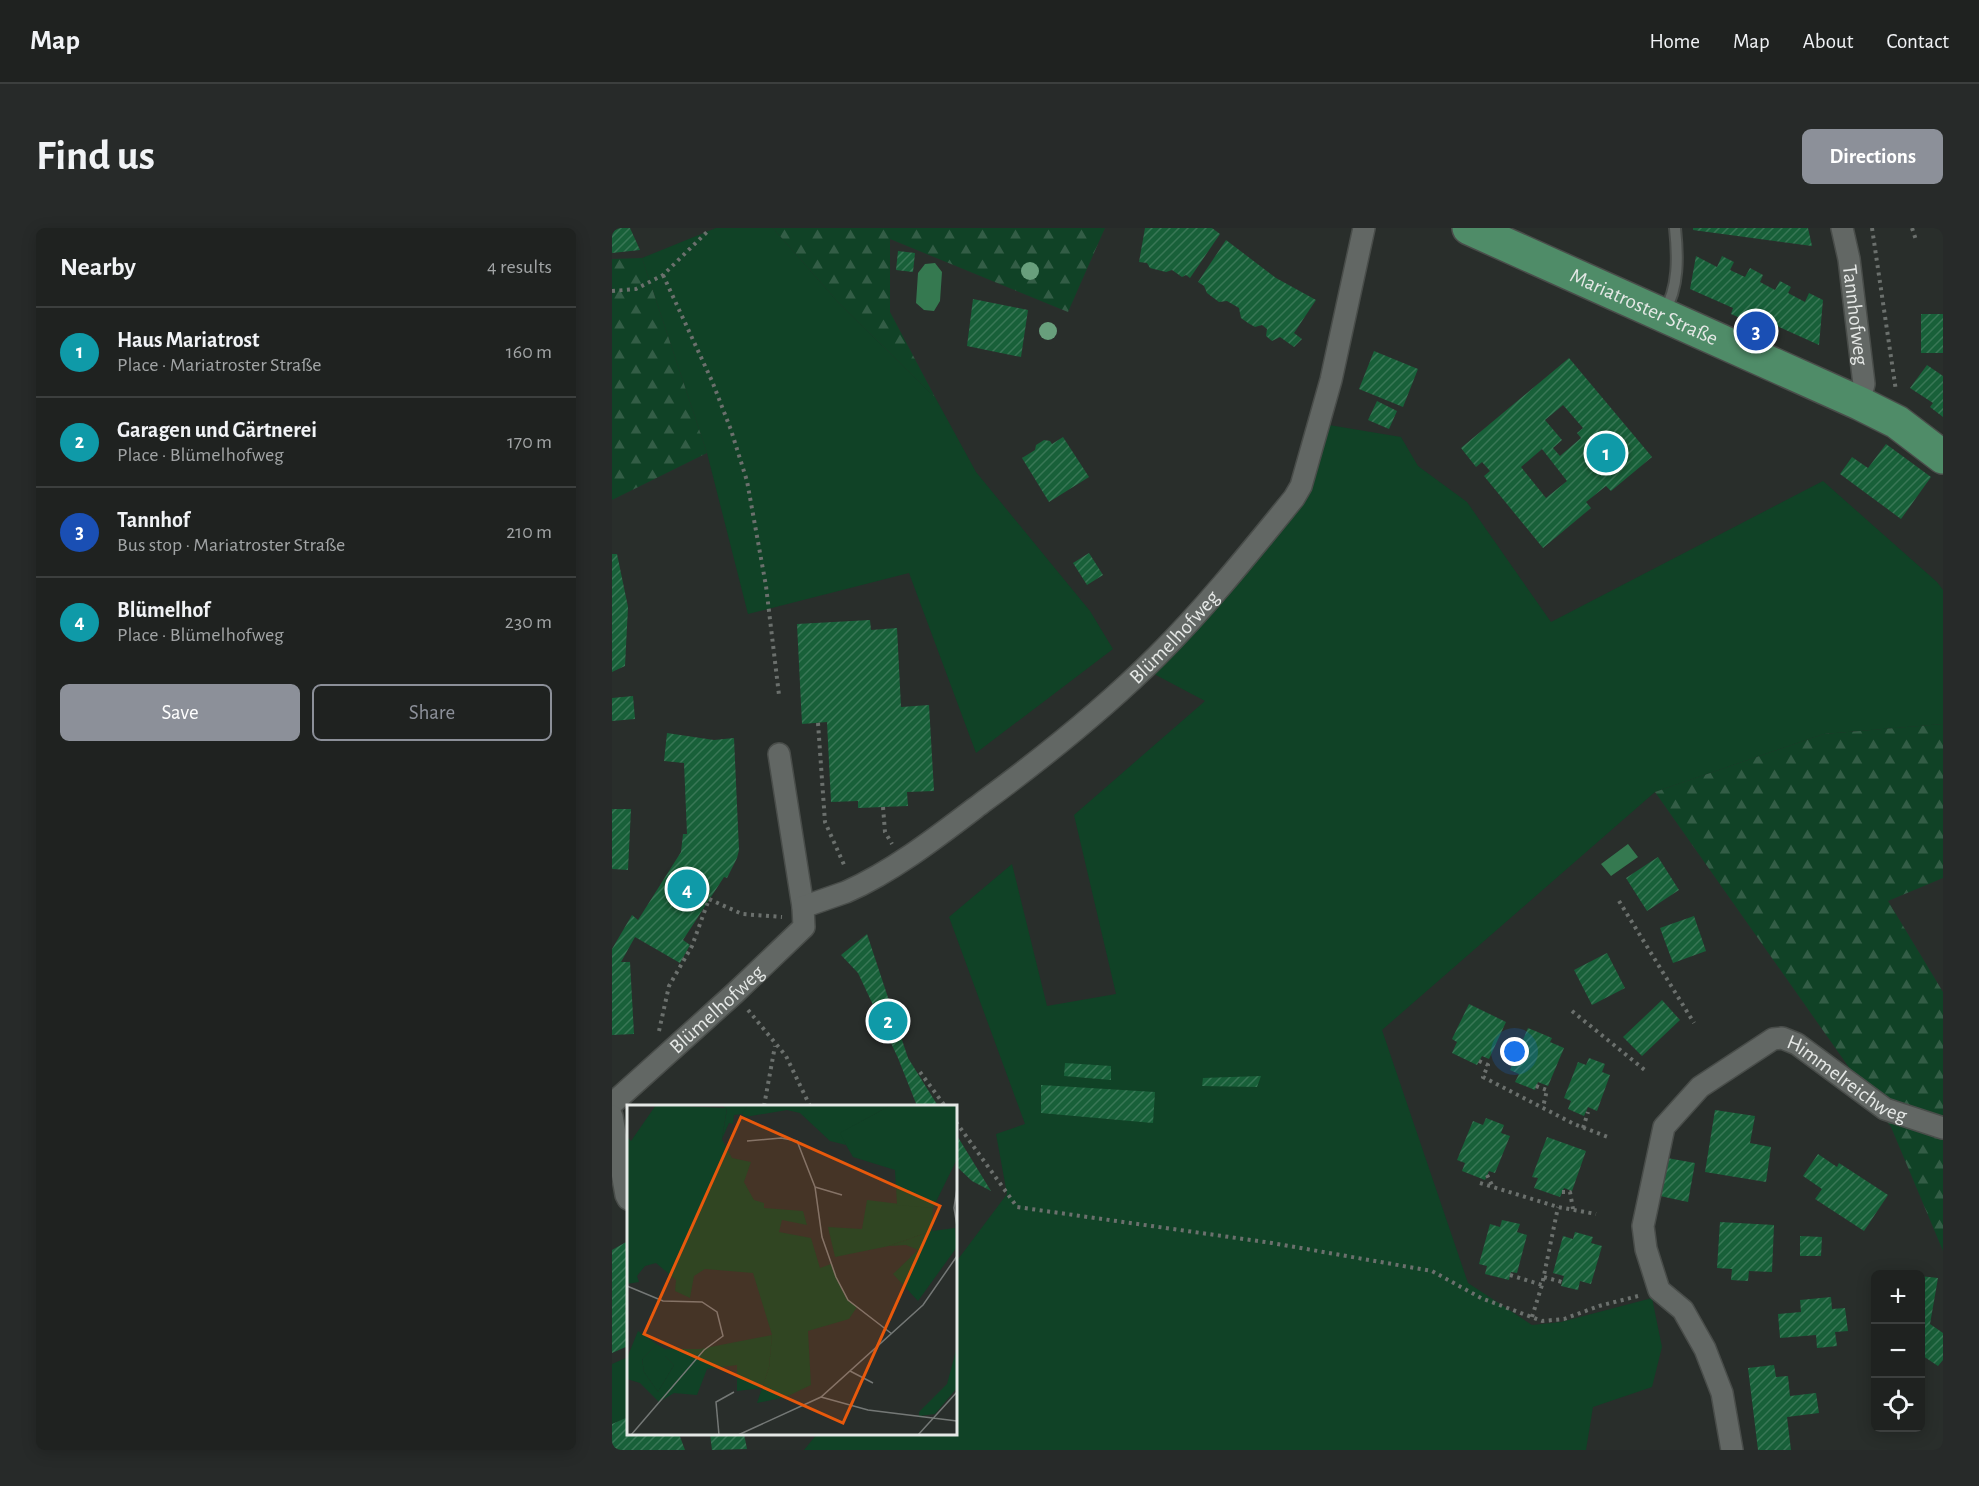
<!DOCTYPE html>
<meta charset="utf-8">
<style>
:root{--surface:#1f2220;--page:#272a29;--text:#f1f3f6;--muted:#a1a4a5;--line:#3c3f3e;--accent:#8c9099}
body{margin:0;font-family:"Alegreya Sans",sans-serif;background:var(--page);color:var(--text)}
.controls{position:absolute;right:18px;bottom:18px;display:grid;overflow:hidden;border-radius:9px;box-shadow:0 3px 15px #0003}
.controls button{width:54px;height:54px;display:grid;place-items:center;padding:0;border:0;border-bottom:2px solid var(--line);background:var(--surface);color:var(--text);font:30px sans-serif}
.you{position:absolute;left:903px;top:824px;width:21px;height:21px;margin:-15px;border:4px solid #fff;border-radius:50%;background:#1a73e8;box-shadow:0 0 0 9px #1a73e833}
.badge{display:grid;place-items:center;width:39px;height:39px;border-radius:50%;background:var(--accent);color:#fff;font-size:20px;font-weight:700}
.pin{position:absolute;translate:-50% -50%;border:3px solid #fff;box-shadow:0 2px 6px #0006}
.list{margin:0;padding:0;list-style:none}
h2{display:flex;justify-content:space-between;align-items:center;height:78px;margin:0;padding:0 24px;font-size:26px}
h2 small{font-size:20px;font-weight:400;color:var(--muted)}
.list li{display:grid;grid-template-columns:39px 1fr auto;gap:18px;align-items:center;box-sizing:border-box;height:90px;padding:0 24px;border-top:2px solid var(--line)}
.list b{display:block;font-size:22px;white-space:nowrap}
.list p{margin:0;font-size:20px;white-space:nowrap;color:var(--muted)}
.list em{font-size:20px;font-style:normal;color:var(--muted)}
.actions{display:flex;gap:12px;padding:18px 24px}
.actions a{flex:1;padding:14px 0;border:2px solid var(--accent);border-radius:9px;text-align:center;font-size:21px;color:var(--accent)}
.actions .main{background:var(--accent);color:#fff}
.icon{flex:none;width:33px;height:33px;fill:none;stroke:currentColor;stroke-width:2;stroke-linecap:round;stroke-linejoin:round}
.map{position:relative;flex:none;width:1331px;height:1222px;overflow:hidden;border-radius:9px}
header{display:flex;align-items:center;gap:36px;box-sizing:border-box;height:84px;padding:0 30px;background:var(--surface);border-bottom:2px solid var(--line)}
header strong{font-size:28px}
nav{display:flex;gap:33px;margin-inline-start:auto;font-size:21px}
.intro{display:flex;align-items:center;justify-content:space-between;box-sizing:border-box;height:144px;padding:0 36px}
h1{margin:0;font-size:42px}
.button{padding:15px 27px;border-radius:9px;background:var(--accent);color:#fff;font-size:21px;font-weight:700}
main{display:flex;gap:36px;padding:0 36px}
aside{flex:1;background:var(--surface);border-radius:9px;box-shadow:0 3px 15px #0003}
.map>svg:first-child{display:block}
</style>
<header>
<strong>Map</strong>
<nav><a>Home</a><a>Map</a><a>About</a><a>Contact</a></nav>
</header>
<div class="intro"><h1>Find us</h1><a class="button">Directions</a></div>
<main>
<aside>
<h2>Nearby<small>4 results</small></h2>
<ul class="list">
<li><span class="badge" style="background:#0f9aa8">1</span><div><b>Haus Mariatrost</b><p>Place · Mariatroster Straße</p></div><em>160 m</em></li>
<li><span class="badge" style="background:#0f9aa8">2</span><div><b>Garagen und Gärtnerei</b><p>Place · Blümelhofweg</p></div><em>170 m</em></li>
<li><span class="badge" style="background:#1a4fb4">3</span><div><b>Tannhof</b><p>Bus stop · Mariatroster Straße</p></div><em>210 m</em></li>
<li><span class="badge" style="background:#0f9aa8">4</span><div><b>Blümelhof</b><p>Place · Blümelhofweg</p></div><em>230 m</em></li>
</ul>
<div class="actions"><a class="main">Save</a><a>Share</a></div>
</aside>
<div class="map">
<svg width="1331" height="1222" viewBox="0 0 1331 1222">
<defs>
<pattern id="forest-firs" width="22" height="20" patternUnits="userSpaceOnUse" patternTransform="scale(1.5)"><rect width="22" height="20" fill="#104226"/><path d="M5 1l3.5 6h-7zM16 11l3.5 6h-7z" fill="#335d46"/></pattern>
<pattern id="building-hatch" width="6" height="6" patternUnits="userSpaceOnUse" patternTransform="scale(1.5)"><rect width="6" height="6" fill="#186039"/><path d="M-1 1l2-2M0 6l6-6M5 7l2-2" fill="none" stroke="#397756"/></pattern>
</defs>
<rect width="100%" height="100%" fill="#292e2b"/>
<path fill="#104226" d="M104,0H161L227,75L323,169L364,244L478,383L501,421L364,525L297,345L136,386L95,225L30,30Z
M705,195L789,209L806,238L855,274L939,394L1211,253L1325,354L1331,362V496L1212,506L1043,564L770,802L856,1055L920,1097L949,1094L1040,1070L1050,1119L1040,1159L981,1179L974,1222H192L205,1206H344V1034L395,966L384,906L413,896L337,689L400,636L435,778L504,766L462,587L593,473L542,446L682,270Z
M16,1129V1189L0,1196V1136Z"/>
<path fill="url(#forest-firs)" d="M161,0H493L456,84L278,11V84L323,169L227,75Z
M30,30L95,225L0,272V31Z
M1331,496V650L1276,673L1331,764V1023L1279,899L1043,564L1212,506Z"/>
<path fill="#357950" d="M323,35L330,44L328,73L322,83L312,82L304,75L306,45L313,36Z
M1016,616L1026,629L999,648L989,636Z"/>
<path fill="url(#building-hatch)" fill-rule="evenodd" d="M0,0H18L28,22L0,25Z
M533,0H600L608,6L578,50L574,47L570,49L560,42L554,44L538,40L535,35L527,34Z
M1081,0H1196L1200,18L1081,2Z
M614,12L664,50L704,72L682,105L690,111L682,119L668,109L660,113L654,108L655,101L650,97L643,99L636,95L629,90L627,80L615,73L607,74L595,65L592,58L586,54Z
M286,23L303,25L301,44L284,42Z
M1084,28L1105,39L1110,28L1122,34L1118,42L1133,49L1138,40L1151,47L1148,54L1163,62L1168,53L1179,59L1176,65L1193,74L1197,65L1211,72L1207,117L1154,93L1151,100L1119,86L1121,80L1078,61Z
M361,71L416,82L409,129L355,118Z
M1309,86H1331V125H1309Z
M762,123L806,141L791,179L747,161Z
M957,130L1040,229L999,263L994,258L974,274L979,280L931,320L872,248L878,243L870,234L864,239L849,220ZM951,177L971,200L965,205L969,210L948,228L941,220L950,212L933,192ZM930,221L955,253L934,270L909,239Z
M1315,137L1331,148V189L1318,179L1321,175L1298,160Z
M765,173L785,183L777,201L756,192Z
M451,209L477,249L437,274L410,230L423,222L424,217L432,212L438,213L440,216Z
M1274,216L1319,249L1289,291L1228,246L1240,229L1256,240Z
M477,325L491,347L475,357L461,335Z
M0,326H5L16,379L13,438L0,444Z
M258,392L259,402L285,400L289,479L317,477L322,563L295,564L296,578L246,580V573L219,574L215,494L190,496L185,396Z
M21,468L23,491L0,493V470Z
M55,505L102,512L122,510L127,622L125,630L115,650L112,649L71,712L78,717L68,735L23,709L9,734H18L22,806L0,807V721L20,687L26,692L69,624L71,606H75L72,535L52,533Z
M0,581H19L16,642L0,641Z
M1046,629L1067,662L1035,683L1014,650Z
M1082,688L1094,723L1061,735L1048,700Z
M255,706L296,830L326,878H305L286,830L246,745L229,727Z
M995,725L1013,760L980,777L962,742Z
M1050,772L1068,792L1030,828L1011,809Z
M857,776L894,794L877,831L870,828L865,837L840,825L845,814L840,811Z
M916,800L940,810L938,814L952,820L936,858L926,854L923,862L903,854L907,846L898,842Z
M977,830L993,836L990,844L998,847L985,883L976,879L972,888L956,881L959,873L952,870L966,834L974,837Z
M453,835L499,838V852L452,848Z
M649,848L645,859L590,858L591,850Z
M429,857L543,864L541,895L429,885Z
M1103,882L1143,888L1138,915L1159,919L1154,954L1093,944Z
M874,890L892,897L889,905L898,908L883,945L877,943L873,952L850,943L853,935L845,932L861,893L871,897Z
M344,906L379,963L360,953L344,938Z
M935,909L974,923L960,963L952,960L948,969L922,960L926,950L920,949Z
M1206,926L1225,939L1227,935L1276,967L1252,1003L1203,971L1210,961L1191,948Z
M1055,930L1083,935L1076,974L1048,968Z
M890,992L908,996L905,1004L915,1007L905,1045L899,1044L897,1052L873,1046L875,1038L867,1036L878,996L888,999Z
M1108,994L1162,997L1160,1044L1137,1043L1136,1053L1119,1052L1120,1041L1105,1040Z
M963,1004L981,1009L979,1015L990,1018L979,1056L968,1053L966,1062L949,1058L952,1048L941,1045L951,1008L961,1011Z
M1188,1008L1210,1009L1209,1028H1188Z
M16,1013V1079L13,1080L16,1086V1118L0,1125V1022Z
M1308,1048L1326,1050L1318,1096L1331,1105V1132L1326,1138L1308,1126Z
M1219,1069L1220,1081L1233,1080L1236,1103L1223,1104L1225,1118L1205,1120L1204,1107L1168,1110L1166,1086L1189,1084L1188,1072Z
M1162,1137L1164,1149L1176,1148L1178,1168L1204,1165L1207,1185L1175,1189L1179,1222H1146L1136,1140Z
M16,1189V1206H67L73,1222H0V1196Z
M98,1206H132L135,1221L100,1222Z"/>
<g fill="none" stroke-linecap="round" stroke-linejoin="round">
<g stroke="#494d4a" stroke-width="14">
<path id="service" d="M1052,84C1067,60 1066,28 1063,0"/>
</g>
<g stroke="#494d4a" stroke-width="24">
<g id="minor">
<path id="s1" d="M1230,0L1237,31L1252,156L1247,175"/>
<path d="M167,526L191,679"/>
<path id="s2" d="M0,876L123,765L192,699L191,679C205,674 220,669 234,664C282,643 329,606 371,574C432,529 491,482 545,428C594,379 638,324 682,270L689,258L719,152L752,0"/>
<path d="M0,888L14,967L16,971"/>
<path id="s3" d="M1120,1222L1110,1165L1093,1121L1071,1082L1047,1062L1034,1021L1031,998L1052,899L1088,859L1161,811L1170,810L1185,816L1273,881L1331,900"/>
</g>
</g>
<g stroke="#494d4a" stroke-width="36">
<g id="primary">
<path id="s4" d="M857,0L1247,175L1285,194L1331,229"/>
</g>
</g>
<path stroke="#6b706d" stroke-width="4" stroke-dasharray="3 4.5" stroke-linecap="butt" d="M1260,0L1284,163
M1300,0L1304,12
M51,47L100,153L119,202L135,253L154,358L167,467
M0,63L24,61L51,47L96,3
M206,495L213,594L233,639
M271,579L273,604L280,616
M1007,673L1082,795
M136,782L174,828L198,878
M960,783L1034,843
M47,803L57,758L80,718L97,671L130,686L170,689
M867,833L876,837L871,849L962,896L996,909
M308,844L333,878
M924,858L935,862L931,879
M152,878L163,818
M344,894L405,979L660,1015L820,1043L869,1070L930,1093L952,1091L987,1078L1026,1068
M971,900L976,884
M875,947L881,959
M868,955L946,979L984,986
M950,964H958L961,981
M898,1047L930,1057L946,979
M932,1049L950,1054
M920,1089L930,1057"/>
<use href="#service" stroke="#626764" stroke-width="10"/>
<use href="#minor" stroke="#626764" stroke-width="21"/>
<use href="#primary" stroke="#4f8c68" stroke-width="33"/>
</g>
<g fill="#689f7c">
<circle cx="418" cy="43" r="9"/>
<circle cx="436" cy="103" r="9"/>
</g>
<g text-anchor="middle" dominant-baseline="central" stroke-width="4.5" stroke-linejoin="round" paint-order="stroke">
<g font-size="21" fill="#e5e8e6" stroke="#292e2b">
<text stroke="none"><textPath href="#s4" startOffset="192">Mariatroster Straße</textPath></text>
<text stroke="none"><textPath href="#s1" startOffset="88">Tannhofweg</textPath></text>
<text stroke="none"><textPath href="#s2" startOffset="744">Blümelhofweg</textPath></text>
<text stroke="none"><textPath href="#s2" startOffset="141">Blümelhofweg</textPath></text>
<text stroke="none"><textPath href="#s3" startOffset="576">Himmelreichweg</textPath></text>
</g>
</g>
<g transform="translate(15 877)">
<rect width="330" height="330" fill="#292e2b"/>
<path d="M29,0L100,3L95,34L105,53L124,57L117,77L127,95L137,98V103L176,106L180,120L155,115L152,127L184,133L193,163L204,159L219,193L230,202L222,214L181,226L184,280L159,292L130,298L142,262L145,230L126,168L78,164L67,171L63,193L48,186L49,175L29,158L18,161L10,171L12,177L0,179V32L4,36ZM240,95L306,103L305,126L262,141L208,152L201,122L235,124ZM30,239L38,244V251L47,260L31,287L17,267L15,254ZM330,242L329,284L308,309L292,311V307L320,279Z" fill="#104226"/>
<path d="M94,0H121L115,9L107,10L106,19L102,18L95,34L100,4ZM264,0H330V54L306,103L270,100L268,65L226,52L212,28ZM328,123L330,142L291,196L266,169L291,145L279,140L262,141L305,126ZM11,226L30,239L15,254L17,267L31,287L47,260L38,251V244H73L145,230L142,262L135,283L110,286V260L80,264L70,290L47,288L32,297L13,278L0,274V253Z" fill="#104226"/>
<path d="M121,0H264L213,28L219,40L203,36L173,8L160,5L118,12L115,9Z" fill="#104226"/>
<path fill="none" stroke="#747876" stroke-width="1.5" d="M120,36L154,33L170,36L188,82L195,132L209,172L221,195L265,229M188,82L215,90M330,83L327,103L330,121M0,181L36,196L75,197L90,207L96,231L77,245L4,330M223,266L246,278M194,292L241,305L330,316M92,330L89,297L107,287M111,330L194,292L296,200L330,151M291,330L330,287"/>
<path fill="#e8590c" fill-opacity="0.15" stroke="#e8590c" stroke-width="3" d="M114,12L313,101L216,318L17,229Z"/>
<rect width="330" height="330" fill="none" stroke="#e5e8e6" stroke-width="3"/>
</g>
</svg>
<div class="controls">
<button>+</button>
<button>−</button>
<button><svg class="icon" aria-label="locate" viewBox="0 0 24 24"><circle cx="12" cy="12" r="6"/><path d="M12 2v4M12 18v4M2 12h4M18 12h4"/></svg></button>
</div>
<div class="you"></div>
<div class="pin badge" style="left:994px;top:225px;background:#0f9aa8">1</div>
<div class="pin badge" style="left:276px;top:793px;background:#0f9aa8">2</div>
<div class="pin badge" style="left:1144px;top:103px;background:#1a4fb4">3</div>
<div class="pin badge" style="left:75px;top:661px;background:#0f9aa8">4</div>
</div>
</main>
